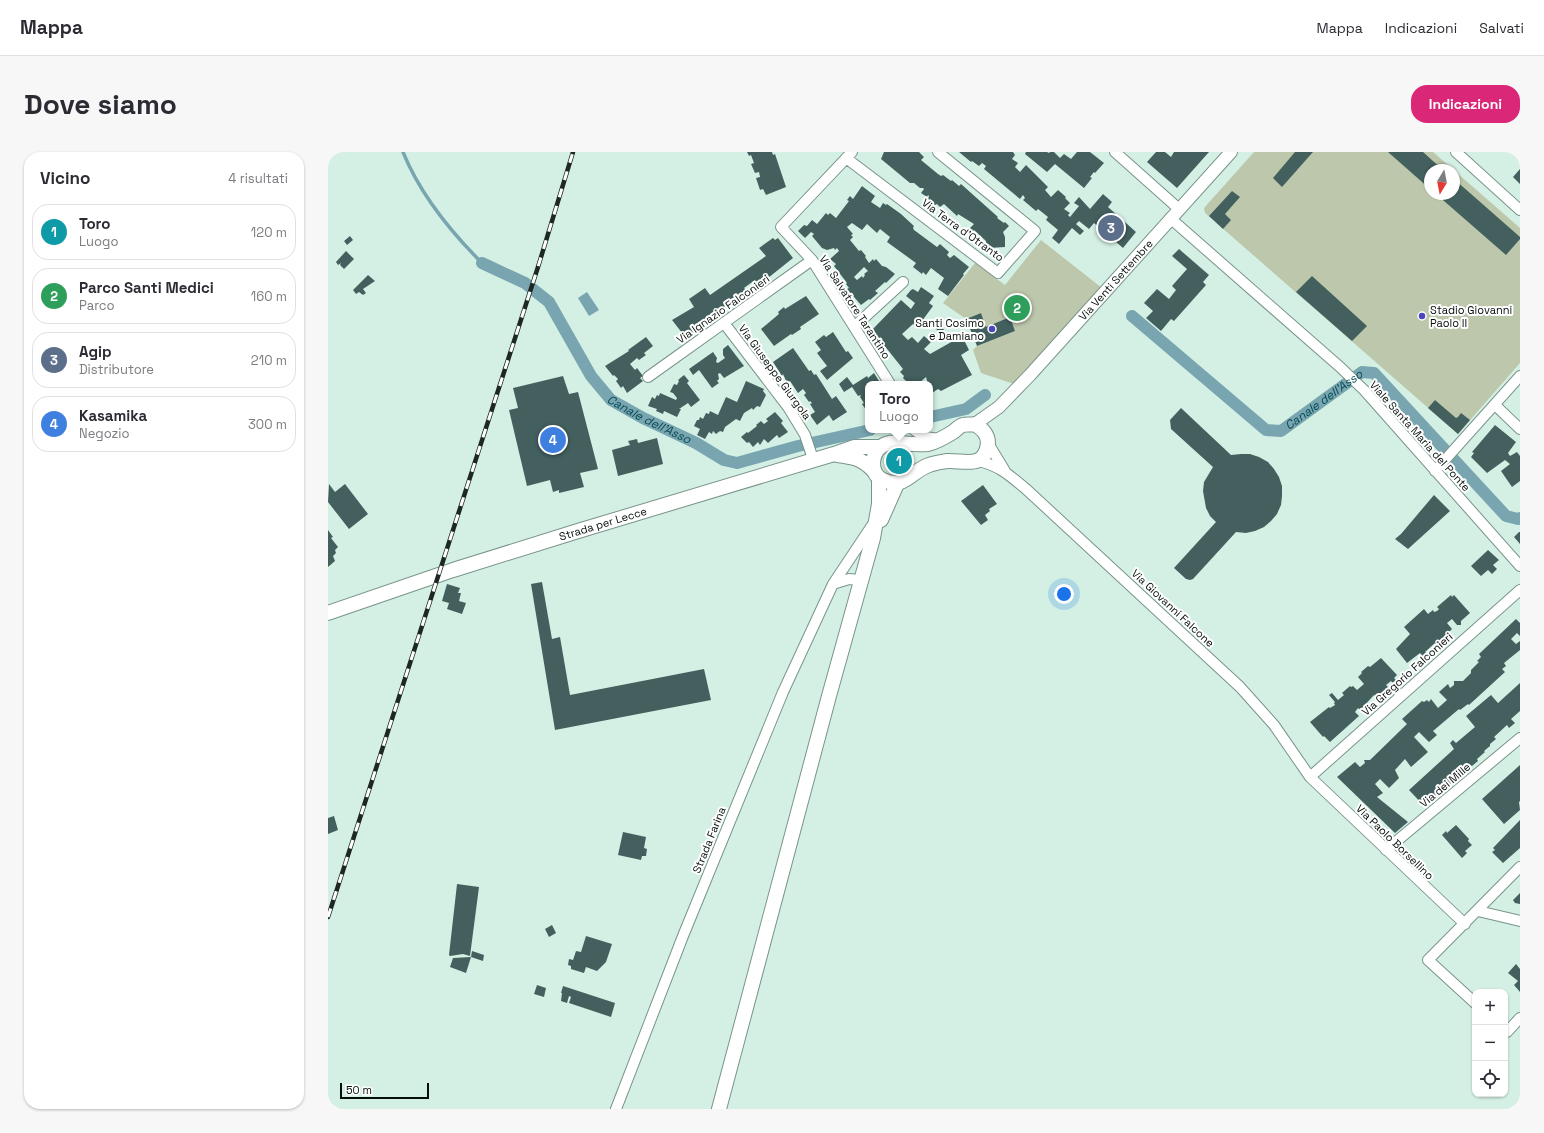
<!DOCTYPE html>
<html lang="it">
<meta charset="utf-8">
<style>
:root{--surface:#fff;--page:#f7f7f7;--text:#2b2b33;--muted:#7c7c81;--line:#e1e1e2;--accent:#db2777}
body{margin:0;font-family:"Space Grotesk",sans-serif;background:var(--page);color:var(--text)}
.controls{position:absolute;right:12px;bottom:12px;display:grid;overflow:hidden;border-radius:8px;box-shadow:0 1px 3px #0004}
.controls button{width:36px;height:36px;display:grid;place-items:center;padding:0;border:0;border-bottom:1px solid var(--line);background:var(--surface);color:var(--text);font:20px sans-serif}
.compass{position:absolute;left:1096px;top:12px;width:36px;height:36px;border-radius:50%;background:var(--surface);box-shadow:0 1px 3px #0004;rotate:190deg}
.scale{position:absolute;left:12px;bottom:10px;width:89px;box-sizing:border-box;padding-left:4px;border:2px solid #050e0a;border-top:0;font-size:11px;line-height:14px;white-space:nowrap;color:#050e0a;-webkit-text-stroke:3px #fff;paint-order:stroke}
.you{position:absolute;left:736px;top:442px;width:14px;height:14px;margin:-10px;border:3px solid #fff;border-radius:50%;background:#1a73e8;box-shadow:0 0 0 6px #1a73e833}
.badge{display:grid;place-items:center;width:26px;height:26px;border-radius:50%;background:var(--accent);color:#fff;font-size:13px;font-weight:700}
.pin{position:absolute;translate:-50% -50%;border:2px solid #fff;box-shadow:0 1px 4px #0006}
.popup{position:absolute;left:537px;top:229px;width:68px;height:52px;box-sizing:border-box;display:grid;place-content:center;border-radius:8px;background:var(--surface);filter:drop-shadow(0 1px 3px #0005);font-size:13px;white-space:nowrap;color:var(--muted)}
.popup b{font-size:15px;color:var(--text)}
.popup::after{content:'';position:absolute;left:50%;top:100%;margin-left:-8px;border:8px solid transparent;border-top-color:var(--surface)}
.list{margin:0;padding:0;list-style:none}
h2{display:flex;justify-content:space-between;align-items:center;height:52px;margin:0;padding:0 16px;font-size:17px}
h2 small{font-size:13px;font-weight:400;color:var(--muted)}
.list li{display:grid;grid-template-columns:26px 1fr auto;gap:12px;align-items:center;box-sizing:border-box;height:56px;margin:0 8px 8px;padding:0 8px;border:1px solid var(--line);border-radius:16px}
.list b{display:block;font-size:15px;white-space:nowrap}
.list p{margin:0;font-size:13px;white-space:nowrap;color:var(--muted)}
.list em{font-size:13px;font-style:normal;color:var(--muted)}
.icon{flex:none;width:22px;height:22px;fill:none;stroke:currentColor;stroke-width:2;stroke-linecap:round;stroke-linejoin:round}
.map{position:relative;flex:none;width:1192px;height:957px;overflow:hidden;border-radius:16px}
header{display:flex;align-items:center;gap:24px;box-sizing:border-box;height:56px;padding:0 20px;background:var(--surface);border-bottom:1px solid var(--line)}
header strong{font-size:19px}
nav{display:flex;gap:22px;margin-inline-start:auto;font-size:14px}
.intro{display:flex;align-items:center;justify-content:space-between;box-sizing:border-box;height:96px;padding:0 24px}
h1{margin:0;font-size:28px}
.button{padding:10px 18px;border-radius:16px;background:var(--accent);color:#fff;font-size:14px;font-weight:700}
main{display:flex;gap:24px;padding:0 24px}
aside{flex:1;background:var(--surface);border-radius:16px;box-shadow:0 1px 3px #0004}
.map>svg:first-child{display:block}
</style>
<header>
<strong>Mappa</strong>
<nav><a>Mappa</a><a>Indicazioni</a><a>Salvati</a></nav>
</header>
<div class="intro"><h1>Dove siamo</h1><a class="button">Indicazioni</a></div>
<main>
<aside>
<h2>Vicino<small>4 risultati</small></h2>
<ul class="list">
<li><span class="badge" style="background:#0f9aa8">1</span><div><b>Toro</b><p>Luogo</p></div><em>120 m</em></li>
<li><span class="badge" style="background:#2e9e5b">2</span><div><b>Parco Santi Medici</b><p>Parco</p></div><em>160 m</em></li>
<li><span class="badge" style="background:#5c6f8a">3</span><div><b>Agip</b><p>Distributore</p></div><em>210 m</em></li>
<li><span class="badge" style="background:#3f7fe0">4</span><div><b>Kasamika</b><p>Negozio</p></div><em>300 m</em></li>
</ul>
</aside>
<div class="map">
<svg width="1192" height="957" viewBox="0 0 1192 957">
<rect width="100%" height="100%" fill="#d4f0e4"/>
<path fill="#bdc7ab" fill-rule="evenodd" d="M926,0H1105L1192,76V211L1130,282L877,61L876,56ZM1102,18H1126V42H1102Z
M713,88L774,136L686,232L653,221L645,198L649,194L687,179L682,165L658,175L653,161L638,167L615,151L647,111L677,133Z"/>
<path fill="#78a5af" d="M259,140L271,158L261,164L250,146Z"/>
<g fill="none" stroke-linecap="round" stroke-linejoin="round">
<path stroke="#78a5af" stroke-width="3.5" d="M75,0C92,42 122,79 154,111"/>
<g stroke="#78a5af" stroke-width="12">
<path id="s1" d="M154,111L197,131L221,150L263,224L283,248L315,266L368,291L396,308L409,311L470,294L542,278"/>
<path id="s2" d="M804,164L938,278L953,279L1034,220L1046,221L1178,364L1190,367L1192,366"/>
<path d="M602,265L638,257L657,243"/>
</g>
</g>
<path fill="#43605e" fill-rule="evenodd" d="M419,0H444L445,3L447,2L458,35L438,43L435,37L432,38L428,26L432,25L431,20L427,21L423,12L426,11L423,3L421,4Z
M556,0H591L596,5L593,8L610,22L613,24L615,23L623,29L624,28L631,34L633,32L670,65L669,66L676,71L677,70L681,74L675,80L677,85V95L661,96V92L658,93V89L646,78L643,81L640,78L646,72L630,62L629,64L616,52L612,55L609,52L607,53L600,47L601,44L600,43L599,45L593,41L596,37L595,36H592L586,31H582L553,7Z
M631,0H685L687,3L684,7L690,11L687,15L692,20L698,13L720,35L717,38L723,45L730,38L738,45L737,46L742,51L736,57L742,61L740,63L742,65L751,54L746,51L751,45L762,57L775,42L784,50L780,55L808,80L795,96L766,71L761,77L751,69L748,72L756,79L752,83L744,76L731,92L724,86L730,78L718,68L720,65L710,57L708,59L695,48L697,46L695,43L692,47L656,17L658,14L654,11L651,14L644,9L643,10Z
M698,0H719L721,1L722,0H726L732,6L736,2L743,7L749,0H762L776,11L767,21L766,20L762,25L764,26L756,36L727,12L719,20L697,2Z
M828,0H837L843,5L846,0H881L849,36L819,10Z
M967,0H985L954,35L945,26Z
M1060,0H1095L1115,18H1102V37Z
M1192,17V32L1185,25Z
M1126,27L1192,85V87L1178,103L1108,42H1126Z
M534,34L547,44L543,50L552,56L555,51L558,53L559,52L573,62L586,74L585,76L586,78L609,95L612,92L621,100L619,103L622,106L626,103L641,115L635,122L636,123L620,144L610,137L616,126L603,116L598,123L595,120L594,122L585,115L588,111L559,90L562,85L552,77L549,81L539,72L534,78L524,71L519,75L525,82L523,83L525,85L522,88L531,99L533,98L538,104L537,105L541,111L545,107L546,109L548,107L554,114L558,115L567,122L558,131L557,130L547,139L550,141L542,148L541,147L533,153L519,137L521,136L518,132L519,131L506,114L508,112L502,107L511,99L509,96L507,98L506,96L499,98L494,96L484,84L486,82L483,80L477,86L470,79L476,73L479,74L484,68L489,72L498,61L500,63L502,61L508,66L521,49L519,48L522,44L525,47ZM536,115L540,119L536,122L537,123L535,126L534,124L529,128L526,125Z
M904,39L912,45L897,62L903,68L895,77L881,64Z
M22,84L25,88L19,93L16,89Z
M445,86L447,88L450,86L465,106L435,130L434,129L429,132L427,128L416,136L418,138L416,140L418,142L413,146L409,144L390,160L391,162L379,170L378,169L369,175L370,177L358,186L344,168L366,155L361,147L377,136L382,143L438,104L431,96Z
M851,97L881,123L875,130L878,133L846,169L843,167L833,179L818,166L825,159L816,151L829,137L841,147L848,138L844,134L859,117L844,104Z
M18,99L26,107L16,117L12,113L13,111L10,113L8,110Z
M40,123L47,129L35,137L38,141L35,143L31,140L28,142L25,138Z
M984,124L1039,174L1024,189L968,140Z
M593,135L606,144L601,151L605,154L594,169L596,172L590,177L585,172L574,182L580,188L584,185L590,191L596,184L603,190L596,197L602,202L634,184L641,198L633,203L644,223L613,239L610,237L604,241L602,232H600L598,225L590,232H581L575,226L576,224L572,220L575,217L544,178L573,148L583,157L587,151L578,144L583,138L585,137L590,140Z
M478,144L491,162L472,175L473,177L464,183L463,182L446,194L433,177L451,162L450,160L456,155L457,157Z
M653,161L658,175L682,165L687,179L649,194L638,167Z
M612,172L616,178L611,181L607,175Z
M505,180L518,200L520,199L525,206L499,228L492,219L499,214L489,201L493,198L487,190L496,183L498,185Z
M318,185L325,194L316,201L318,203L311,208L309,206L302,212L307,218L309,216L315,224L312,226L315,229L299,241L295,234L293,236L288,229L290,227L286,223L285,224L277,214L301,199L300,198Z
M400,193L416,214L396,226L392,221L390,222L391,227L389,229L391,231L384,236L371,218L365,223L361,217L385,200L389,206L388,210L390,211L397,206L395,203V197Z
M465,196L481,219L483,218L486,223L488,222L504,247L508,244L519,260L505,269L501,263L489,273L482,263L487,260L482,252L484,251L482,249L481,250L476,243L478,241L475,237L470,241L462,229L459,231L455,222L454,224L445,210Z
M546,221L551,229L548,231L549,232H540L539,259L534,252L536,251L532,245L533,243L530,244L524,235L516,240L511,232L519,225L525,233L539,224L540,226Z
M356,223L361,229L359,231L372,248L363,255L360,251L351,257H353L349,265L336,259L335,262L328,259L329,257L320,254L324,245L327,247L329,243L331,244L332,241L348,248L349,246L345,241L342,240L346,232L349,233L351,229L350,228Z
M235,224L241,242L250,240L270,317L252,321L256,335L231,341V338L225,340L222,328L199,334L181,258L190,256L185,236Z
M418,229L436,237L435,239L438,243L432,255L429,254L425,258L424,256L416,261L412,269L408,267L397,275L395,280L392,279L388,282L385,279L384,282L381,280L377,287L369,283L372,277L366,274L369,268H371L372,265L375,267L378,261L381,262L382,259L390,263L398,245L409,250Z
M1107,248L1128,266L1130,265L1133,261L1142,268L1130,282L1100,256Z
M853,256L903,303L913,302H922L931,305L940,310L946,317L951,325L954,334V344L953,353L949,362L943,369L936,375L927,379L918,381L908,380L865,427L862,428L858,427L846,416L888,370L882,364L878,356L875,339L876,330L885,315L843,277L842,268Z
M447,260L455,269L453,271L460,280L451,286L449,283L440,291L436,287L432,293L430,290L425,295L421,290L419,291L413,285L419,280L420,281L429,274L428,273L433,269L436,272L440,269L438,267Z
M1167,273L1188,290L1180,301L1182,304L1189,300L1192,304V329L1184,335L1173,319L1182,312L1177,308L1159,321L1143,305L1146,301L1144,300Z
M329,286L335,312L290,324L284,298L302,293L300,289L309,287L310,291Z
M1,332L7,340L17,332L40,362L21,377L0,350Z
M655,333L669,352L661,357L662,359L657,363L660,368L653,373L633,349Z
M1106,343L1122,359L1080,397L1067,387L1073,382Z
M0,378L5,385L3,386L10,395L7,398L8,401L5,404L7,409L0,415Z
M1191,380H1192V392L1186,385Z
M1160,398L1171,408L1165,413L1169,417L1164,422L1160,418L1153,424L1143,414Z
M214,430L224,487L232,485L242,543L376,517L383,548L227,578L203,432Z
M119,432L132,436L130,441H133L131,449L138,451L134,462L119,457L121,451L114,449Z
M1123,443L1124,445L1126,443L1142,461L1133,469V473H1129L1124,467L1119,471L1124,477L1115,486L1117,488L1115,490L1109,494L1107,491L1097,500L1099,502L1095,505L1092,501L1079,511L1068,497L1082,482L1076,475L1096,457L1100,462L1105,458L1106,460L1109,459L1111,457L1109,455Z
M1188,467L1192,471V484L1189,481L1183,487L1188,492L1192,489V498L1176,511L1178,514L1174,517L1177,520L1141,553L1140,552L1132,558L1131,557L1105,579L1109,583L1101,590L1091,580L1086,585L1100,600L1083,615L1077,607L1067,618L1071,626L1061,636L1052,627L1047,632L1055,641L1049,645L1080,670L1067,681L1009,625L1027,610L1032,615L1037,611L1036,608H1042L1079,572L1074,567L1094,549L1096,550L1099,548L1101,550L1103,547L1110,556L1119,548L1111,540L1120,532L1122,536L1126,533V529H1135L1143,521V518L1151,510L1149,509L1153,505L1151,502Z
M1053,506L1069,523L1066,526L1070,530L1066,532L1063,529L1058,533L1060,535L1057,539L1058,541L1053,545L1051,543L1048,545L1046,543L1034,556L1032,558L1030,556L1027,560L1031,564L1002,590L996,584L995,585L982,570L1001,555L1002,556L1007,553L1006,551L1007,550L1001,543L1004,541L1010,548L1016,543L1014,541L1022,534L1023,535L1025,534L1029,538L1036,532L1030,525L1034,521L1033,520L1040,514L1042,515Z
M1192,531V559L1183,567L1187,571L1181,576L1179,573L1166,585L1168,587L1162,592V594L1156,599L1157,600L1149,607L1150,609L1144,614L1138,611L1136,613L1138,616L1124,626L1126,629L1096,654L1081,638L1126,597L1122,591L1125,588L1128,591L1147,575L1138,564L1163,543L1170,551Z
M1192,613V649L1191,650L1192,658L1176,672L1154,647Z
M6,664L10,678L0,682V666Z
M1192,668V696L1175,711L1164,700L1167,698L1165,696Z
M1128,673L1141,687L1140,689L1144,693L1137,699L1139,701L1134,706L1114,683L1118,679L1119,681Z
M295,680L318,685L316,696L319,697L318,704H314L313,708L290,703Z
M129,732L151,735L142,804L135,802L122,804L121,803Z
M1192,741V752L1187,751L1185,748Z
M224,773L228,781L221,785L217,777Z
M258,784L284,792L278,810L269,819L258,815L256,821L243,817V814L240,813L241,807L245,808L248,799L253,800Z
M144,799L156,803L155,809L143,805Z
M143,805L138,821L122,815L125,806Z
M1188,812L1192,817V840L1186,833L1190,829L1180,821Z
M209,833L218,836L216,845L206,842Z
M235,834L287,851L283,865L241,851L243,845L241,844L239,851L233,849L234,841H233Z"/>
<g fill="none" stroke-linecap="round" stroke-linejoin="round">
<g stroke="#799489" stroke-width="12">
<path id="minor" d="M524,0L453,75L484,108L562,232
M787,0L851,57
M1128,0L1192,58
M518,6L670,121L707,79L610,0
M842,66L1012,215L1036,238L1192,414
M396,171L460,255L477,283L485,307
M526,175L575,130
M320,225L484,108
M1167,253L1192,277
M586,278L597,285L611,287
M660,291L677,319
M650,309C672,314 681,323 698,337L912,535L946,573L982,625L1137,772
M1107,319L1192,224
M505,432L521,427L532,428
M982,625L1192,438
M1058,698L1192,586
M1150,759L1192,769
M1147,851L1100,808L1192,715
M1177,878L1179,880L1192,866
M288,957L355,784L455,540L505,432L547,369"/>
</g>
<g stroke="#799489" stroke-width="14">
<g id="tertiary">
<path id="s3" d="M647,272L671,255L702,223L903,0"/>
</g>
</g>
<g stroke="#799489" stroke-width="16">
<g id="secondary">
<path d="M647,272C654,277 660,282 660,291C657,318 636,308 619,309C613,310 606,311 601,313C583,319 577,338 555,328C548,325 545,319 545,311C546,295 558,289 572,291C582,292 590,293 600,292C608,290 617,285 625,280C628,278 631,274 635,273C638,272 643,273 647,272Z"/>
<path d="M509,303C525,305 533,306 545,318"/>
<path d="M553,368L569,332"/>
<path id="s4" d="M0,461L125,418L250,379L506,302L526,295H551"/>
<path d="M391,957L501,544L545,386L551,352V326"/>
</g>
</g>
<use href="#minor" stroke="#fff" stroke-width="10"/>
<use href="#tertiary" stroke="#fff" stroke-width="12"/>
<use href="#secondary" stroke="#fff" stroke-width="14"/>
<g stroke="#1d2823" stroke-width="4.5">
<path id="rail" d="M0,765L210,115L245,0"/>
</g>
<use href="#rail" stroke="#fff" stroke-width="3" stroke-dasharray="9" stroke-linecap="butt"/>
</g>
<g fill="#4d47be" stroke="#fff" stroke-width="1.5">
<circle cx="1094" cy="164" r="4"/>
<circle cx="664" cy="177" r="4"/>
</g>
<g text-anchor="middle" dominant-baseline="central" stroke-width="4" stroke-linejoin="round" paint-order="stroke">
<g font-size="11" fill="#050e0a" stroke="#fff">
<text transform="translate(635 78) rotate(36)">Via Terra d'Otranto</text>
<text stroke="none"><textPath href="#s3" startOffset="202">Via Venti Settembre</textPath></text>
<text transform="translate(527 155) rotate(57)">Via Salvatore Tarantino</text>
<text transform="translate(395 157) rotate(-35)">Via Ignazio Falconieri</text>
<text transform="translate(447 220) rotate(54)">Via Giuseppe Giurgola</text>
<text transform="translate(1092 284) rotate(48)">Viale Santa Maria del Ponte</text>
<text stroke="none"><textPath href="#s4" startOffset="289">Strada per Lecce</textPath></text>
<text transform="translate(845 456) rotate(43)">Via Giovanni Falcone</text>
<text transform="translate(1079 522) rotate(-42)">Via Gregorio Falconieri</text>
<text transform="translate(1117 633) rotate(-40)">Via dei Mille</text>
<text transform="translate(381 688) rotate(-68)">Strada Farina</text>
<text transform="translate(1067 690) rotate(44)">Via Paolo Borsellino</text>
</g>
<g font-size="11" fill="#050e0a" stroke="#fff" text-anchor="start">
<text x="1102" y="158">Stadio Giovanni<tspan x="1102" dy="13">Paolo II</tspan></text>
<text x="656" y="171" text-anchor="end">Santi Cosimo<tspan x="656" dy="13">e Damiano</tspan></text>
</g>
<g font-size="12" font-style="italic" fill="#054b57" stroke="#fff">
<text stroke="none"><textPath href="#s2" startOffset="244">Canale dell'Asso</textPath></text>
<text stroke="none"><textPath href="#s1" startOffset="237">Canale dell'Asso</textPath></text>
</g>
</g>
</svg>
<div class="controls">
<button>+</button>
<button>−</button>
<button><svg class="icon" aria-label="locate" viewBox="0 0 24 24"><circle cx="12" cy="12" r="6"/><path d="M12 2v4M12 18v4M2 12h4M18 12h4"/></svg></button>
</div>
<svg class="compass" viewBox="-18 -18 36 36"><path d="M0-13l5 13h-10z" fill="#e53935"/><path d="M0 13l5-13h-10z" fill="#7c7c81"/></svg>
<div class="scale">50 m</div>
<div class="you"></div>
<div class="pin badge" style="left:571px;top:309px;background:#0f9aa8">1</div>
<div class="popup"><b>Toro</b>Luogo</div>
<div class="pin badge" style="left:689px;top:156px;background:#2e9e5b">2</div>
<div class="pin badge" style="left:783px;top:76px;background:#5c6f8a">3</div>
<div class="pin badge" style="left:225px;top:288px;background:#3f7fe0">4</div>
</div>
</main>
